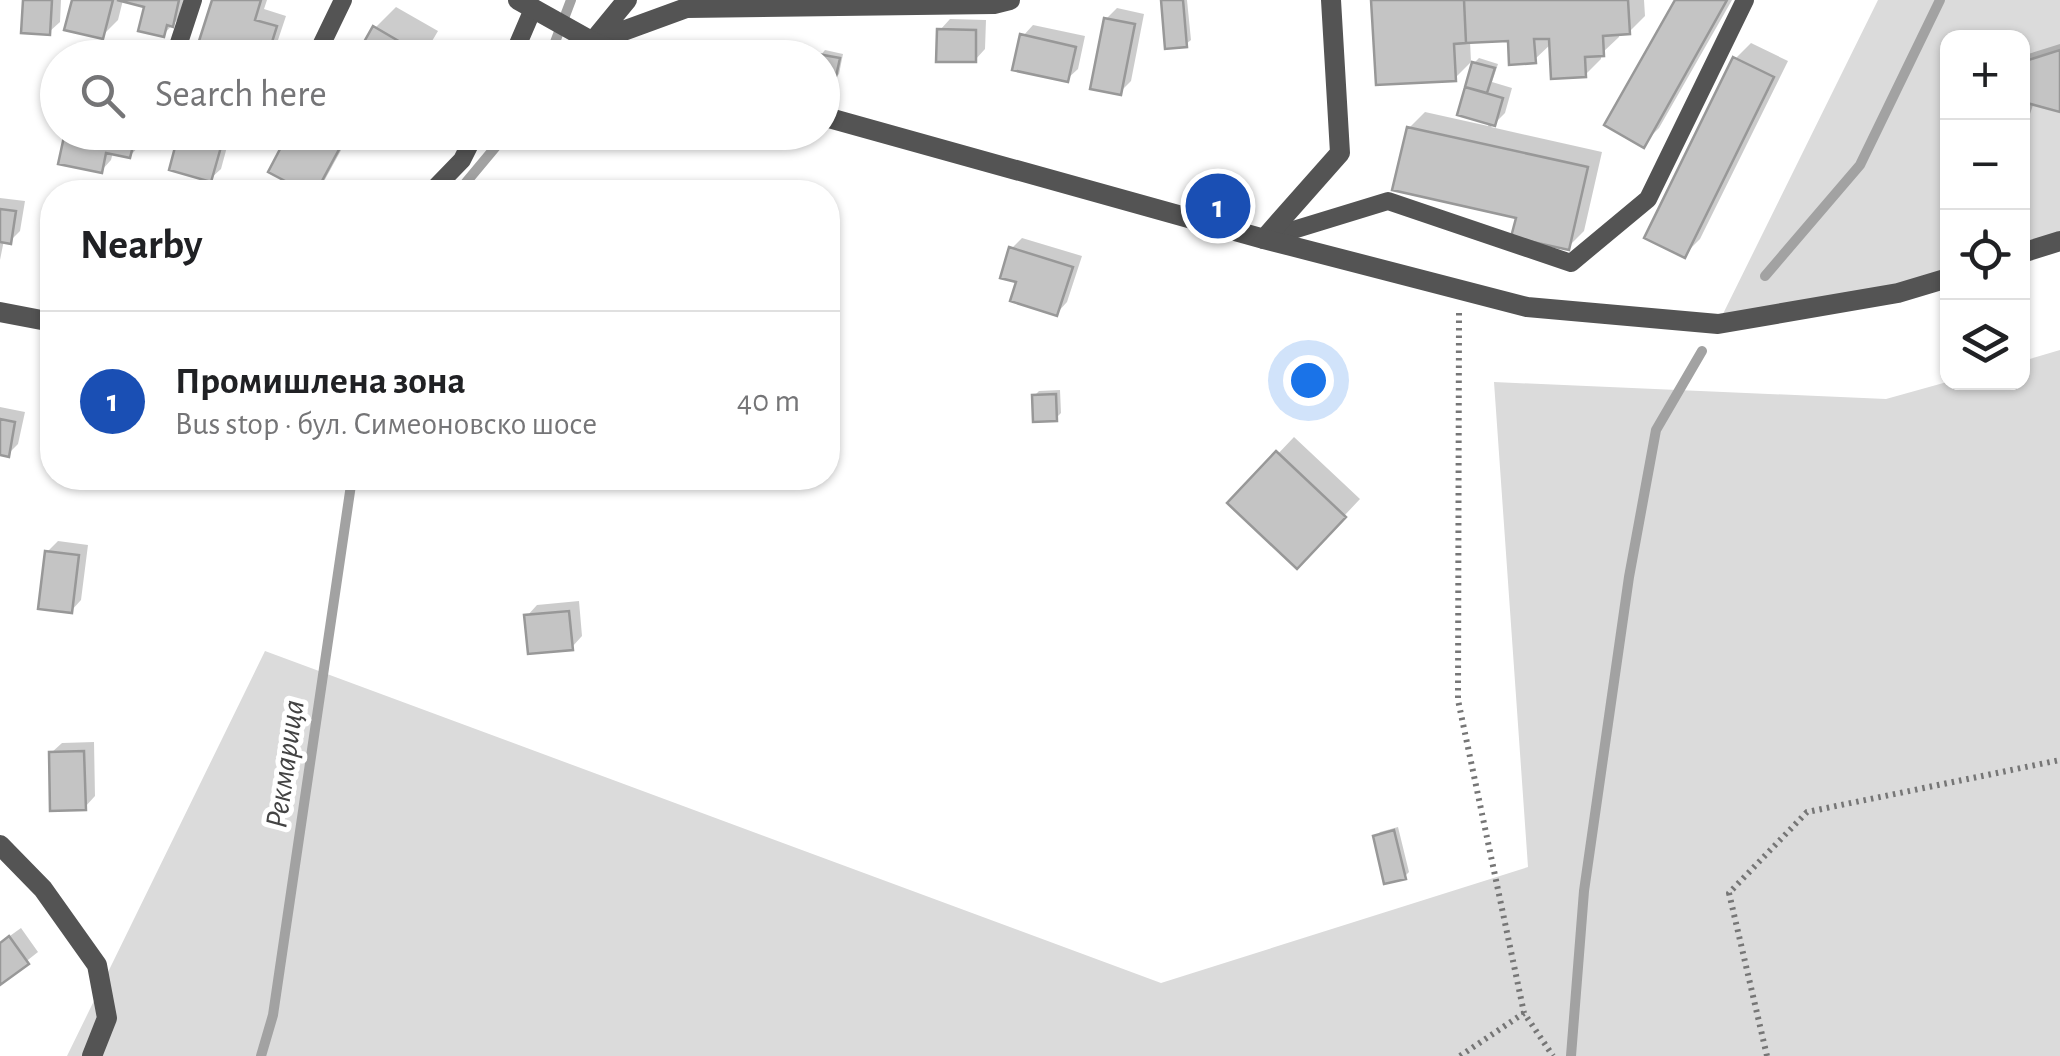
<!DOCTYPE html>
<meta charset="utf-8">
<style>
:root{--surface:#fff;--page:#f2f2f2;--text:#202124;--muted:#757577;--line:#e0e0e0;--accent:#000}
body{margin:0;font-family:"Alegreya Sans",sans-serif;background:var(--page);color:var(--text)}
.controls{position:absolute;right:30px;top:30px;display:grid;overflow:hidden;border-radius:20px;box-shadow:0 2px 8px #0004}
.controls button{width:90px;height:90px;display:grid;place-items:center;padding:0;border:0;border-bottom:2px solid var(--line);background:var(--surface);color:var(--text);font:50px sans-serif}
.you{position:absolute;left:1308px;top:380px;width:35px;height:35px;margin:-25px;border:8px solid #fff;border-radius:50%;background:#1a73e8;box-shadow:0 0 0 15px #1a73e833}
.badge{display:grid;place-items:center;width:65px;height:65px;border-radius:50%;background:var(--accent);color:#fff;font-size:32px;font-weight:700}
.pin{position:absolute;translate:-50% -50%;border:5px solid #fff;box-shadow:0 2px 10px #0006}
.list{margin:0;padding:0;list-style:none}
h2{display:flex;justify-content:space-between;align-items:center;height:130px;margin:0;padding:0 40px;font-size:42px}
h2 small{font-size:32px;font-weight:400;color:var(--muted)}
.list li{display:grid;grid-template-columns:65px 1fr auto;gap:30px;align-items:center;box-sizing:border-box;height:180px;padding:0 40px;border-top:2px solid var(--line)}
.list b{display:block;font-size:38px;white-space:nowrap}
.list p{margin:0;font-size:32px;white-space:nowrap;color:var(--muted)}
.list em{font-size:32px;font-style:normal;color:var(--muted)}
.icon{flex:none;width:55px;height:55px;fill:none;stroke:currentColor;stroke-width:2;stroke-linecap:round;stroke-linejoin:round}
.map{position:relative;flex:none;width:2060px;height:1056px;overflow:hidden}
.search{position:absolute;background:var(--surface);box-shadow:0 2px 8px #0004;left:40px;top:40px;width:800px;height:110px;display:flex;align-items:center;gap:25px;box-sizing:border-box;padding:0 35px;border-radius:55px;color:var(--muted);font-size:38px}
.panel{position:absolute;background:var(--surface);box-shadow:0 2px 8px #0004;left:40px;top:180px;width:800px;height:310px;border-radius:40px}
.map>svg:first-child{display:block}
</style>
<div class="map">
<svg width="2060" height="1056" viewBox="0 0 2060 1056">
<rect width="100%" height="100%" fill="#fff"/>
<path fill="#dbdbdb" d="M1878,0H2060V241L2023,253L2022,38H1948L1947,278L1718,324Z
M2060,350V1056H67L265,651L1161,983L1528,867L1494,382L1886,399L1947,382H2022L2023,361Z"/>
<path fill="#0003" d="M26,0H61L60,22L49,32Z
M74,0H123L118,20L102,36Z
M128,0H190L179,18L163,35L147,5Z
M214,0H267L264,9L286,16L272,58H230L232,49Z
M1164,0H1187L1191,40L1186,44Z
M1373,0H1644L1645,16L1629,32H1619V37L1601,54V59L1585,75L1552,43L1534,60L1510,39L1470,41L1471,62L1455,78Z
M1678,0H1732L1659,128L1643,144Z
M396,7L438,31L422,58H358L375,28Z
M1117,8L1144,14L1131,81L1120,92L1106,19Z
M950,19L986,20L985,49L975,60L940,30Z
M1033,25L1085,36L1078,69L1067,79L1023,36Z
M1751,43L1788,61L1700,239L1684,255L1735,59Z
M2060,44V109L2034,102L2030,114L2022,122V59L2028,54Z
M825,50L843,54L839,74L834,79L821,55Z
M1479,58L1498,64L1492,82L1512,88L1505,113L1491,127L1602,152L1584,231L1568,247L1519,216L1409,128L1425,112L1488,126L1489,122L1460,113L1474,63Z
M67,132H147L142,137L140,145L130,156L113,152L111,160L101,171Z
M182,132H231L221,169L210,179Z
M292,132H351L323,183L314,192L271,171Z
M0,198L25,201L20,231L10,241L4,240L0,260Z
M1022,238L1082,256L1067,302L1057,313L1019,281L1012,248Z
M52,257V292H48Z
M1060,390L1061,413L1056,418L1034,396L1039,391Z
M0,407L25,412L18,444L8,454L0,453Z
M1294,437L1360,499L1297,566L1231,503Z
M58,541L88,545L81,600L71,611L47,552Z
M579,601L582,636L572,647L527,616L537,605Z
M94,742L95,796L85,807L51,753L62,743Z
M1398,827L1409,872L1404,877L1376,837L1380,832Z
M21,928L38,952L0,982V943Z"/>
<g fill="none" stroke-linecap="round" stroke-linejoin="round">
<path stroke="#a2a2a2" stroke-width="10" d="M549,58L571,0
M458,192L508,132
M1765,276L1860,165L1940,0
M261,1056L273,1015L352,478
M1571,1056L1584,891L1629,577L1656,430L1702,351"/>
</g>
<path fill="#c4c4c4" stroke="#989898" stroke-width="2.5" d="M23,0H52L50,35L21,33Z
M72,0H113L103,39L64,30Z
M117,0H179L173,27L167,25L164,37L138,31L144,7Z
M212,0H261L255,20L277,26L267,58H227L229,50L199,41Z
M1161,0H1183L1187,47L1165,49Z
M1371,0H1464L1466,43L1454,44L1456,81L1376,85Z
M1464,0H1628L1630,34L1603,36L1604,56L1585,57L1586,77L1551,79L1549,39H1534L1536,63L1509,65L1508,41L1466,43Z
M1675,0H1727L1644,148L1604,125Z
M1104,18L1135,24L1121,95L1090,89Z
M373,26L419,53L416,58H355Z
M937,29L976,30V62H936Z
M1020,34L1076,47L1068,82L1012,70Z
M2060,50V112L2027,103L2022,120V62Z
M818,54L840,58L835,81L822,79V58H818Z
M1733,57L1774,77L1685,258L1644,238Z
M1472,62L1495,68L1487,93L1465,87Z
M1465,87L1503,98L1495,126L1457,115Z
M1407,127L1588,167L1569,250L1511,237L1516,218L1392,190Z
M65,132H145L143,140L135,138L130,158L106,153L102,173L58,164Z
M179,132L225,133L211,182L169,170Z
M289,132H325L343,142L316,192H306L268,172Z
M0,209L16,211L11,244L0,242Z
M1009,247L1073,267L1057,316L1010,301L1016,282L1000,278Z
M1056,394L1057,421L1033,422L1032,395Z
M0,419L15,422L9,457L0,455Z
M1276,451L1346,517L1297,569L1227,503Z
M45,551L79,555L72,613L38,609Z
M569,611L573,650L528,654L524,615Z
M84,751L86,810L50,811L49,752Z
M1394,830L1406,879L1384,884L1373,836Z
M9,936L29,964L0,985V943Z"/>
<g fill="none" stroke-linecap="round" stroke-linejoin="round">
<path stroke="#767676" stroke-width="6" stroke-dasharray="2.5 5" stroke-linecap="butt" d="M1459,313L1458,700L1524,1013L1553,1056
M1460,1056L1524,1013
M1767,1056L1729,893L1807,812L2060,760"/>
<path stroke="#545454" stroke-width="18" d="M174,58L193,0
M315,58L343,0
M512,58L533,9
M431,192L462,160L476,132
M1264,239L1388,201L1571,263L1648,199L1745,0"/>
<path stroke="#545454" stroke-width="20" d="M594,40L627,0
M593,42L686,8L994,4L1010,0
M1264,239L1340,153L1331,0
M0,312L52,322
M0,845L43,889L97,965L107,1018L92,1056"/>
<path stroke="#545454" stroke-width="20" d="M518,0L593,42L632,58
M822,116L1264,239L1527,307L1718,324L1898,293L1948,278
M2022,253L2060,241"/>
</g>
<g text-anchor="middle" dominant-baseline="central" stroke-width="10" stroke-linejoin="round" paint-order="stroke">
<g font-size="32" font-style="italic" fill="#434343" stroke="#fff">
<text transform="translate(285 764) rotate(-82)">Рекмарица</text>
</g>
</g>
</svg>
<div class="controls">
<button>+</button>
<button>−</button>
<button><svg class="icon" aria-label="locate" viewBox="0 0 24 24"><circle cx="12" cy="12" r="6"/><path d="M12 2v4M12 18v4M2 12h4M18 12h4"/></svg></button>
<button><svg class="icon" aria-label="layers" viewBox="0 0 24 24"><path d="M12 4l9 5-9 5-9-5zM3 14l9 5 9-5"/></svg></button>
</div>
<div class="you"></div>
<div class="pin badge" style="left:1218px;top:206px;background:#1a4fb4">1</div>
<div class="search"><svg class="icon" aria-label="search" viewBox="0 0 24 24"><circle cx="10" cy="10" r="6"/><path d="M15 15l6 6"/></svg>Search here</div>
<section class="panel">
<h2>Nearby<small></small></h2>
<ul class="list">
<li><span class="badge" style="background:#1a4fb4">1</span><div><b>Промишлена зона</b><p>Bus stop · бул. Симеоновско шосе</p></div><em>40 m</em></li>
</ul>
</section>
</div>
